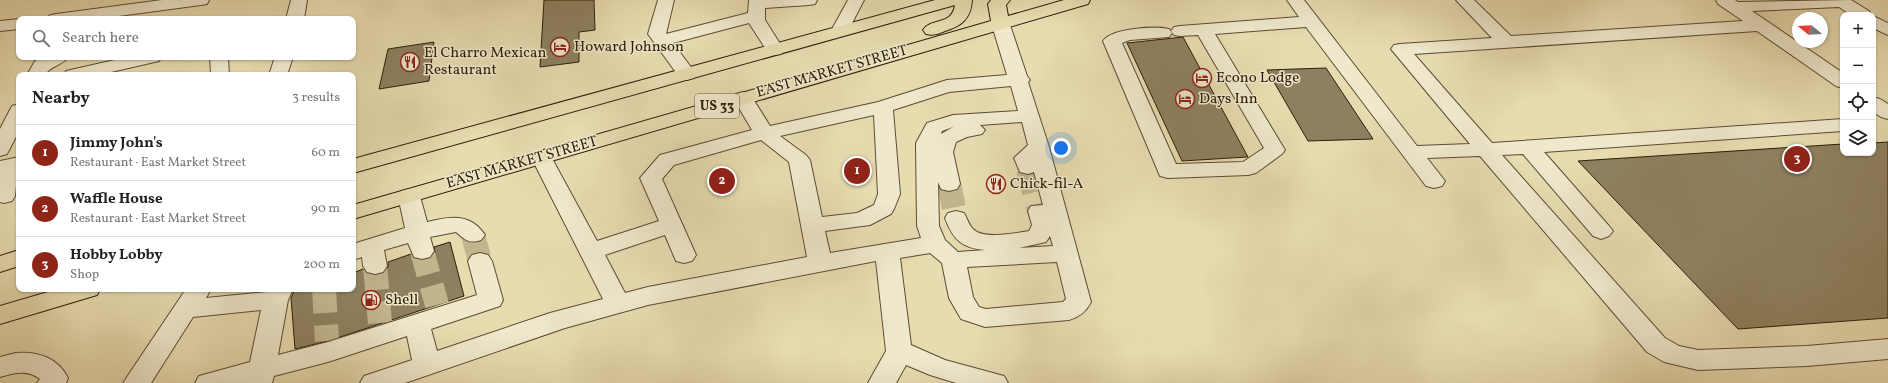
<!DOCTYPE html>
<meta charset="utf-8">
<style>
:root{--surface:#fff;--page:#f2f2f2;--text:#222;--muted:#767676;--line:#e0e0e0;--accent:#8f2418}
body{margin:0;font-family:Vollkorn,serif;background:var(--page);color:var(--text)}
.controls{position:absolute;right:12px;top:12px;display:grid;overflow:hidden;border-radius:8px;box-shadow:0 1px 3px #0004}
.controls button{width:36px;height:36px;display:grid;place-items:center;padding:0;border:0;border-bottom:1px solid var(--line);background:var(--surface);color:var(--text);font:20px sans-serif}
.compass{position:absolute;left:1792px;top:12px;width:36px;height:36px;border-radius:50%;background:var(--surface);box-shadow:0 1px 3px #0004;rotate:288deg}
.you{position:absolute;left:1061px;top:148px;width:14px;height:14px;margin:-10px;border:3px solid #fff;border-radius:50%;background:#1a73e8;box-shadow:0 0 0 6px #1a73e833}
.badge{display:grid;place-items:center;width:26px;height:26px;border-radius:50%;background:var(--accent);color:#fff;font-size:13px;font-weight:700}
.pin{position:absolute;translate:-50% -50%;border:2px solid #fff;box-shadow:0 1px 4px #0006}
.list{margin:0;padding:0;list-style:none}
h2{display:flex;justify-content:space-between;align-items:center;height:52px;margin:0;padding:0 16px;font-size:17px}
h2 small{font-size:13px;font-weight:400;color:var(--muted)}
.list li{display:grid;grid-template-columns:26px 1fr auto;gap:12px;align-items:center;box-sizing:border-box;height:56px;padding:0 16px;border-top:1px solid var(--line)}
.list b{display:block;font-size:15px;white-space:nowrap}
.list p{margin:0;font-size:13px;white-space:nowrap;color:var(--muted)}
.list em{font-size:13px;font-style:normal;color:var(--muted)}
.icon{flex:none;width:22px;height:22px;fill:none;stroke:currentColor;stroke-width:2;stroke-linecap:round;stroke-linejoin:round}
.map{position:relative;flex:none;width:1888px;height:383px;overflow:hidden}
.search{position:absolute;background:var(--surface);box-shadow:0 1px 3px #0004;left:16px;top:16px;width:340px;height:44px;display:flex;align-items:center;gap:10px;box-sizing:border-box;padding:0 14px;border-radius:8px;color:var(--muted);font-size:15px}
.panel{position:absolute;background:var(--surface);box-shadow:0 1px 3px #0004;left:16px;top:72px;width:340px;height:220px;border-radius:8px}
.map>svg:first-child{display:block}
</style>
<div class="map">
<svg width="1888" height="383" viewBox="0 0 1888 383">
<rect width="100%" height="100%" fill="#e7dbb0"/>
<filter id="stains"><feTurbulence type="fractalNoise" baseFrequency=".005" numOctaves="4"/><feColorMatrix values="0 0 0 0 .2 0 0 0 0 .09 0 0 0 0 .02 0 0 0 .5 -.17"/></filter>
<radialGradient id="worn" r=".72"><stop offset=".6" stop-color="#630" stop-opacity="0"/><stop offset="1" stop-color="#630" stop-opacity=".3"/></radialGradient>
<path fill="#8e805f" stroke="#2d1d08" d="M544,0H594L595,30L579,32V62L540,67Z
M1183,37L1248,157H1247L1182,161L1127,43Z
M434,42L429,81L379,89L388,49Z
M1326,68L1373,139L1308,141L1267,70Z
M1888,142V318L1738,329L1578,161L1843,144V153H1873V143Z
M450,242L464,296L328,341L295,349L291,298L294,291L300,289H353V273L363,269L367,273L375,275L383,273L388,267V262L411,254L414,258L422,260L430,258L435,252L434,247Z"/>
<g fill="none" stroke-linecap="round" stroke-linejoin="round">
<path stroke="#c2b58e" stroke-width="19" stroke-dasharray="19 10" stroke-linecap="butt" d="M1028,167L1029,170"/>
<path stroke="#c2b58e" stroke-width="24" stroke-dasharray="24 12" stroke-linecap="butt" d="M1028,169L1039,211
M949,184L956,218
M473,235L480,261
M422,251L437,305
M375,266L380,323
M324,289L327,341"/>
<g stroke="#5c4c32" stroke-width="2">
<path id="minor" d="M162,0H209L207,4L201,5L96,19H47L50,15L56,14Z
M291,0H307L304,19H286Z
M658,0H674L666,34L748,13L749,0H817L815,4L809,5L765,8V20L784,50L781,54L775,55L769,54L749,23L673,43L696,74L694,78L687,80L680,78L648,34Z
M848,0H864L846,35L840,36L834,35L831,31Z
M1287,0H1304L1417,146L1470,144L1391,49L1394,45L1400,44L1492,38L1456,0H1474L1511,36L1743,21L1718,4L1716,0H1735L1738,2L1851,0L1869,11L1872,15H1851L1839,7L1752,11L1843,73V88L1836,86L1757,31L1414,54L1492,143L1843,119V131L1544,152L1609,226L1613,231L1609,236L1601,239L1593,236L1523,154L1502,155L1665,338L1679,346L1698,350L1807,346L1888,339V359L1807,366L1698,370L1664,362L1647,352L1480,156L1427,158L1445,181L1442,186L1434,188L1426,186L1306,27L1215,34L1285,150L1282,154L1256,173L1248,175L1168,178L1160,176L1103,41C1112,28 1155,26 1169,29L1172,33L1169,37L1130,40L1122,43L1176,164L1243,162L1264,148L1198,35L1180,36L1174,35L1171,31L1174,27L1180,26L1299,17Z
M1873,16L1888,23V35L1873,28Z
M1000,17L1006,18L1009,22L1027,76L1030,80L1028,82L1049,147L1091,302C1086,312 1079,317 1069,320L985,327L961,319L949,298L942,263L930,253L900,258L911,345L945,360L1004,376L1008,383H956L930,375L906,365L896,383H868L886,351L876,261L648,305L565,328L405,383H360L364,376L412,360L407,336L328,362L274,376L272,383H195L199,376L250,362L261,310L193,317L151,383H123L186,289H211L206,298L267,292L269,289H293L288,300L278,355L328,342L477,295L468,261L472,255L480,253L488,255L492,261L503,300L500,306L431,329L437,351L550,313L603,299L531,157L535,153L542,151L549,153L597,241L659,221L640,178L660,155L752,130L733,98L736,94L743,92L750,94L770,126L878,102L947,80L1007,75L991,22L994,18ZM1011,86L1018,111L953,115L927,123L916,143L917,226L921,238L830,253L825,231L870,225L891,214L894,209L900,194L893,110L949,92ZM874,115L878,194L874,205L857,213L822,217L810,160L806,155L780,136ZM1022,122L1028,145L1014,158L1020,172L1028,174L1034,172L1043,205L1031,206L1028,211L1032,225L1029,231C1016,233 983,240 973,229C969,225 967,218 964,213L956,211L948,213L945,218C953,240 962,248 985,250L958,252L945,240L939,226L938,182L941,189L949,191L957,189L960,184L953,152L956,142L967,137L982,134L985,130L980,125ZM953,127L941,134L942,131ZM761,140L789,162L807,257L648,287L625,293L605,255L665,235L676,261L684,263L692,261L696,255L662,179L674,165ZM1050,236L1053,246L1019,248L1046,242ZM1057,262L1066,299L1063,302L986,309L979,307L973,297L967,267Z
M19,19V29L0,31V21Z
M44,57H68C62,66 51,65 45,75H27L35,61Z
M128,57H161L159,61L98,75H64L66,71Z
M210,57H228L229,75H211Z
M275,57H293L287,75H269Z
M1873,97L1880,99L1888,104V119L1881,117L1873,112Z
M19,104V131L7,154L0,156V129L12,106Z
M19,157L15,196L12,201L4,203L0,202V161Z
M409,189L417,191L420,196L427,222C449,217 470,212 485,235L481,240C469,244 465,240 456,232L430,237L434,251L430,257L422,259L414,257L408,243L384,250L387,266L383,272L375,274L367,272L363,266L362,257L353,260V244L405,228L398,196L401,191Z
M16,353C38,351 58,358 68,378L66,383H37L40,379C27,369 14,373 0,377V357Z"/>
</g>
<g stroke="#2d1d08" stroke-width="2">
<path id="highway" d="M935,0H972C971,19 961,26 945,31C938,34 933,36 926,34L923,30C932,17 952,26 955,5L353,173V159Z
M991,0H1010L1006,5L1008,16L1064,0H1090L1088,4L353,219V205L991,21L988,4Z
M19,250V266L0,272V256Z
M58,289H100L97,295L0,324V306Z"/>
</g>
<use href="#minor" fill="#efe8cc" fill-rule="evenodd"/>
<use href="#highway" fill="#e7dbb0" fill-rule="evenodd"/>
</g>
<defs>
<g id="hotel-ring" transform="scale(1)"><circle r="9.5" fill="#efe8cc" stroke="#8f2418" stroke-width="1.5"/><path d="M-6-4.5h1.5V1H6V5H4.5V3h-9V5H-6ZM-4 0a1.8 1.8 0 1 1 3.6 0ZM.5 0V-2.5h3Q6-2.5 6 0Z" fill="#8f2418"/></g>
<g id="restaurant-ring" transform="scale(1)"><circle r="9.5" fill="#efe8cc" stroke="#8f2418" stroke-width="1.5"/><path d="M-5-6h1v4h1v-4h1v4h1v-4h1v5L-1.5 .5V6h-2V.5L-5-1ZM5-6V6H3V1.5H1.5Q1.5-4 5-6Z" fill="#8f2418"/></g>
<g id="fuel-ring" transform="scale(1)"><circle r="9.5" fill="#efe8cc" stroke="#8f2418" stroke-width="1.5"/><path d="M-5.5-6h7V0h2V4h1.3V-2.5L3-4.5l.8-.8L6-3V5H2.5V1h-1V6h-7ZM-4.2-4.7v3.2H.2V-4.7Z" fill="#8f2418"/></g>
</defs>
<g fill-rule="evenodd">
<use href="#hotel-ring" x="560" y="47"/>
<use href="#restaurant-ring" x="410" y="62"/>
<use href="#hotel-ring" x="1202" y="78"/>
<use href="#hotel-ring" x="1185" y="99"/>
<use href="#restaurant-ring" x="996" y="184"/>
<use href="#fuel-ring" x="371" y="300"/>
</g>
<g text-anchor="middle" dominant-baseline="central" stroke-width="3" stroke-linejoin="round" paint-order="stroke">
<rect fill="#efe8cc" stroke="#675a43" stroke-width="1" x="695" y="94" width="44" height="24" rx="3"/>
<g font-size="14" font-weight="bold" fill="#2d1d08">
<text x="717" y="106">US 33</text>
</g>
<g font-size="15" fill="#2d1d08" stroke="#efe8cc" text-anchor="start">
<text x="574" y="47">Howard Johnson</text>
<text x="424" y="53">El Charro Mexican<tspan x="424" dy="17">Restaurant</tspan></text>
<text x="1216" y="78">Econo Lodge</text>
<text x="1199" y="99">Days Inn</text>
<text x="1010" y="184">Chick-fil-A</text>
<text x="385" y="300">Shell</text>
</g>
<g font-size="15" fill="#2d1d08" stroke="#efe8cc">
<text transform="translate(832 72) rotate(-16)">EAST MARKET STREET</text>
<text transform="translate(522 163) rotate(-16)">EAST MARKET STREET</text>
</g>
</g>
<rect width="100%" height="100%" filter="url(#stains)"/>
<rect width="100%" height="100%" fill="url(#worn)"/>
</svg>
<div class="controls">
<button>+</button>
<button>−</button>
<button><svg class="icon" aria-label="locate" viewBox="0 0 24 24"><circle cx="12" cy="12" r="6"/><path d="M12 2v4M12 18v4M2 12h4M18 12h4"/></svg></button>
<button><svg class="icon" aria-label="layers" viewBox="0 0 24 24"><path d="M12 4l9 5-9 5-9-5zM3 14l9 5 9-5"/></svg></button>
</div>
<svg class="compass" viewBox="-18 -18 36 36"><path d="M0-13l5 13h-10z" fill="#e53935"/><path d="M0 13l5-13h-10z" fill="#767676"/></svg>
<div class="you"></div>
<div class="pin badge" style="left:857px;top:171px">1</div>
<div class="pin badge" style="left:722px;top:181px">2</div>
<div class="pin badge" style="left:1797px;top:159px">3</div>
<div class="search"><svg class="icon" aria-label="search" viewBox="0 0 24 24"><circle cx="10" cy="10" r="6"/><path d="M15 15l6 6"/></svg>Search here</div>
<section class="panel">
<h2>Nearby<small>3 results</small></h2>
<ul class="list">
<li><span class="badge">1</span><div><b>Jimmy John's</b><p>Restaurant · East Market Street</p></div><em>60 m</em></li>
<li><span class="badge">2</span><div><b>Waffle House</b><p>Restaurant · East Market Street</p></div><em>90 m</em></li>
<li><span class="badge">3</span><div><b>Hobby Lobby</b><p>Shop</p></div><em>200 m</em></li>
</ul>
</section>
</div>
